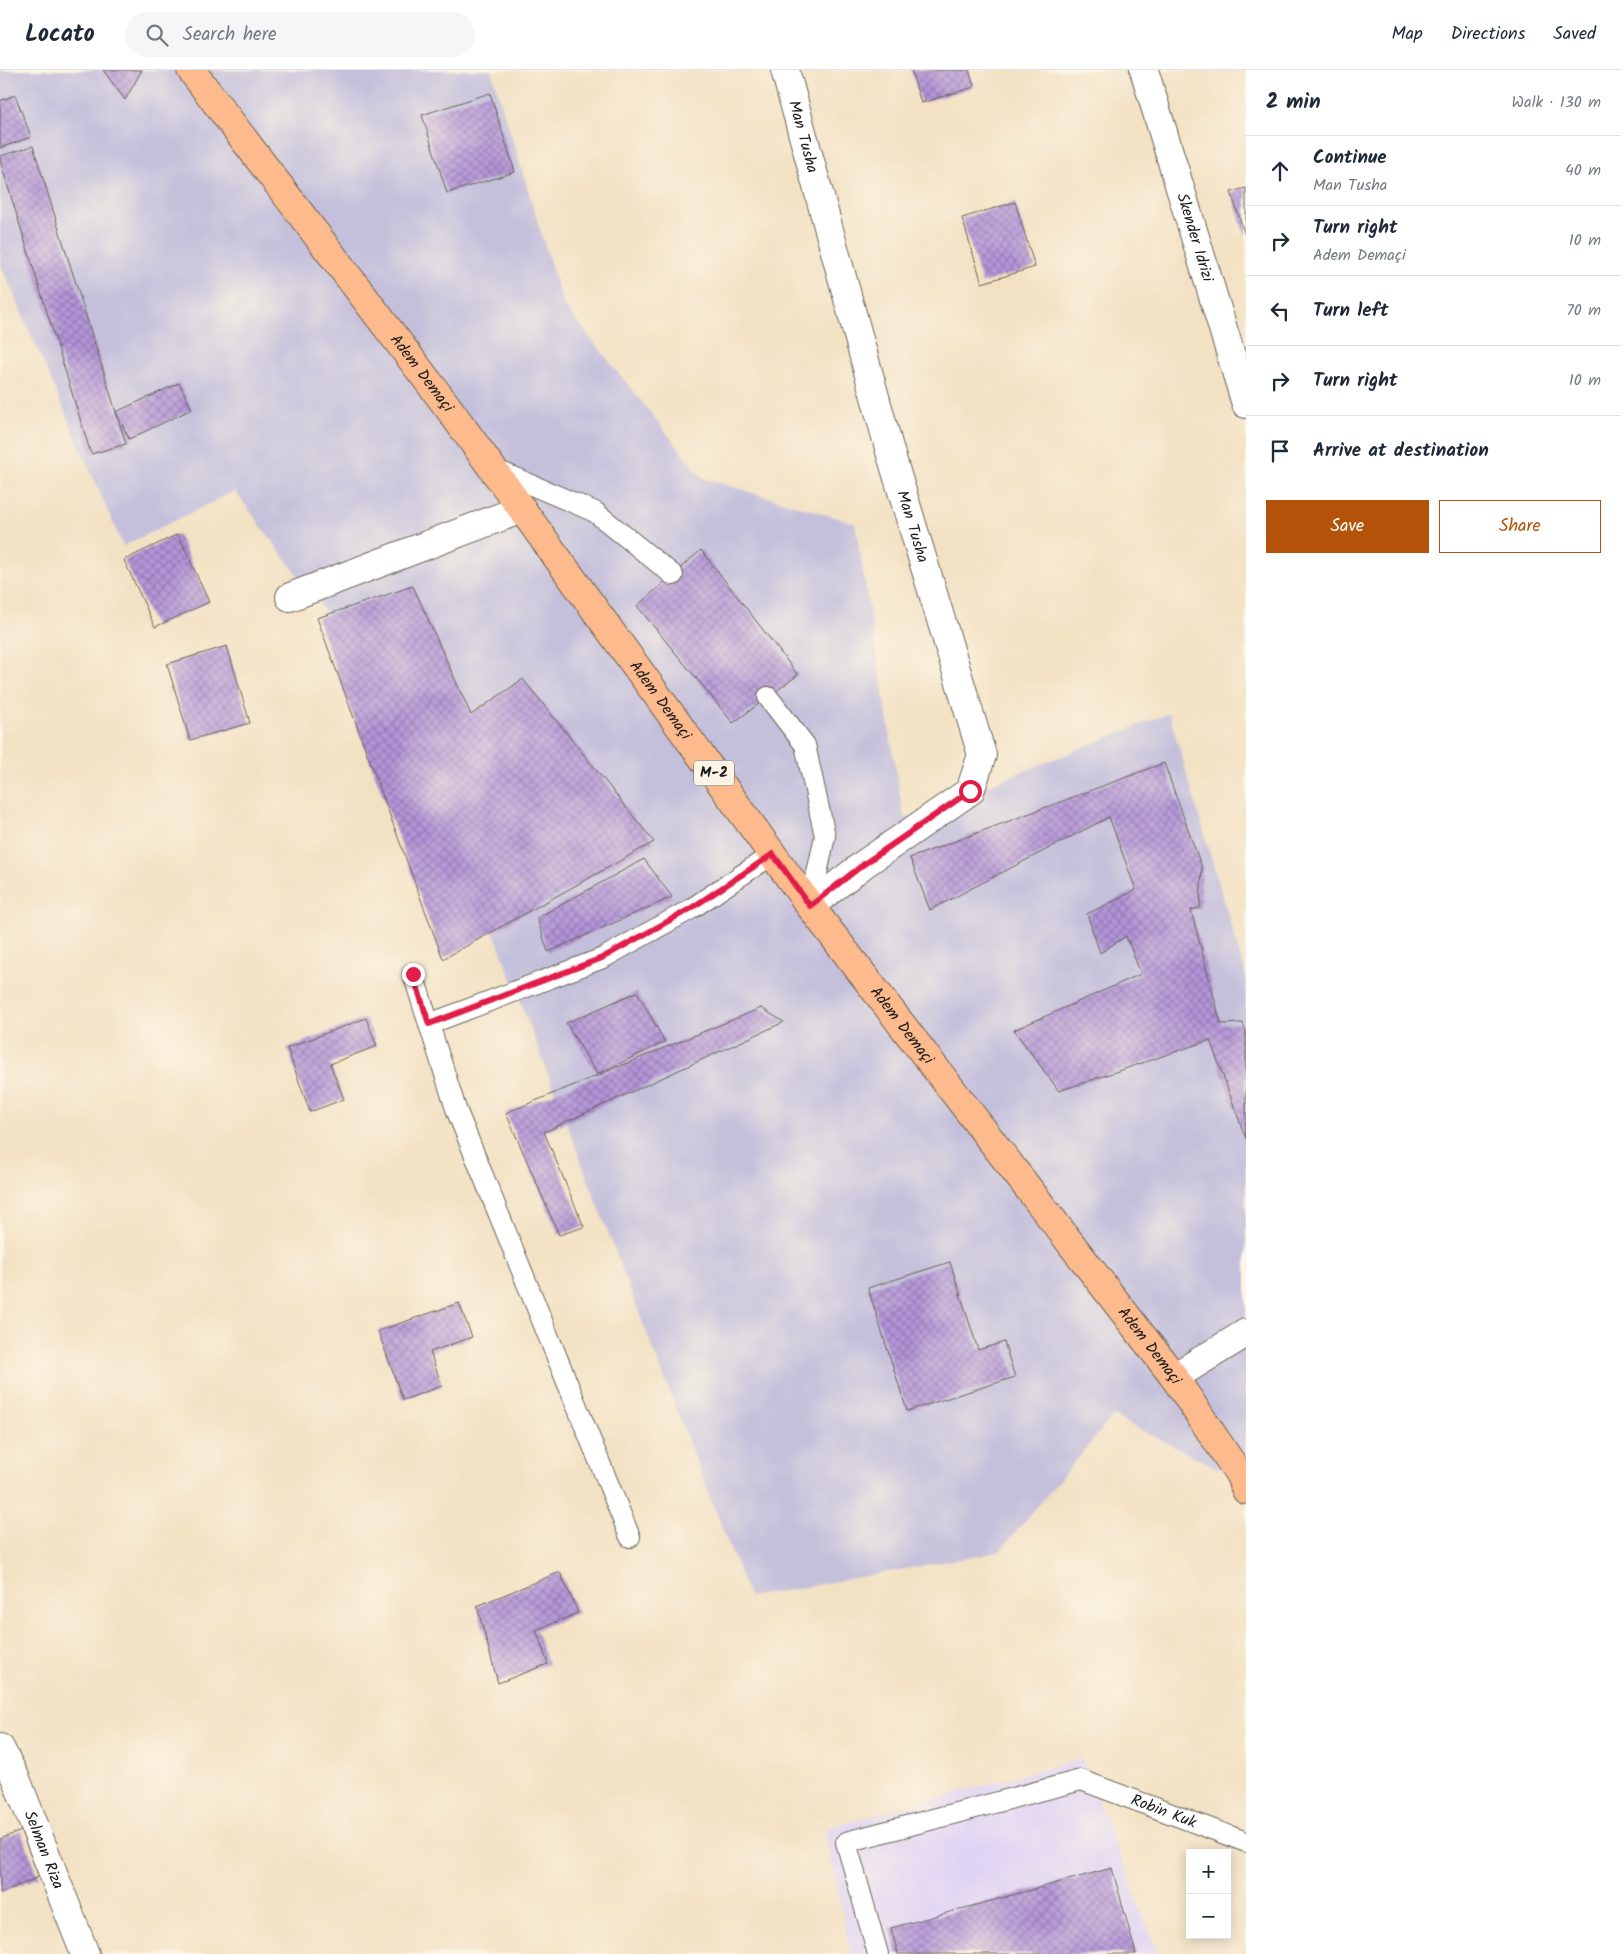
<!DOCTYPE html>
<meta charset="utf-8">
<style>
:root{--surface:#fff;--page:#f6f6f7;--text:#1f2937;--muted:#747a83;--line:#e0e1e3;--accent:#b45309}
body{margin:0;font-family:Kalam,sans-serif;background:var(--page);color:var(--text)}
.controls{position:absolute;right:15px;bottom:15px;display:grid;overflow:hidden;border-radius:0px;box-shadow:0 2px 12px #0003}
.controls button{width:45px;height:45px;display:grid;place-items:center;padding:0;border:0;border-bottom:1px solid var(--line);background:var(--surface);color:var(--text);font:25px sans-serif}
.stop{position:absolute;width:15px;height:15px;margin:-11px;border:4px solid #e11d48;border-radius:50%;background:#fff}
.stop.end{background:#e11d48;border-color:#fff;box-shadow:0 1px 5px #0008}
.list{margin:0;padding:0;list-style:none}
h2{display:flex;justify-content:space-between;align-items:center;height:65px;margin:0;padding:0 20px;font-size:21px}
h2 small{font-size:16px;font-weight:400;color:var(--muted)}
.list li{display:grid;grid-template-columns:32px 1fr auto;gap:15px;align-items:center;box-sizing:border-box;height:70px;padding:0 20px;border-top:1px solid var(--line)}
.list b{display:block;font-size:19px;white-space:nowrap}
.list p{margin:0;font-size:16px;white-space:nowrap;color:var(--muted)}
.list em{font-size:16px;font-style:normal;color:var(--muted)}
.actions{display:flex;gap:10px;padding:15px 20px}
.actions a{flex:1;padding:11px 0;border:1px solid var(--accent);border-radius:0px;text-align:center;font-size:18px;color:var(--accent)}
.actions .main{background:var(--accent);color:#fff}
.icon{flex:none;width:28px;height:28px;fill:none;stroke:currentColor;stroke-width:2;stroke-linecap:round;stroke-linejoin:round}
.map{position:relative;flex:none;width:1246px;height:1884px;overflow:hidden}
header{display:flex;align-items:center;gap:30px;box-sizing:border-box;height:70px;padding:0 25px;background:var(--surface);border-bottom:1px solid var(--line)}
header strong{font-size:24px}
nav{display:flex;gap:28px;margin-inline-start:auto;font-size:18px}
.search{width:350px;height:45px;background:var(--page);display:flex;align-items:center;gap:12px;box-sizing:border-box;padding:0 18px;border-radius:28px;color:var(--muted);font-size:19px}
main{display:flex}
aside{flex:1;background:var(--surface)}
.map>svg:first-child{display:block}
</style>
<header>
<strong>Locato</strong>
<div class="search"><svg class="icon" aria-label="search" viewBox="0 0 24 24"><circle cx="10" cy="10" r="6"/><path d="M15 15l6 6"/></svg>Search here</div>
<nav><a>Map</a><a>Directions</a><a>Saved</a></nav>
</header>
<main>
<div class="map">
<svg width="1246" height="1884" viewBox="0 0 1246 1884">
<defs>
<pattern id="building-cross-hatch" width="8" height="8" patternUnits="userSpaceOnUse" patternTransform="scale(1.25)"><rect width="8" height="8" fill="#b495d9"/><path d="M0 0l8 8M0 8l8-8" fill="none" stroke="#9279af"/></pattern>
</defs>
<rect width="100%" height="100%" fill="#fcf5e5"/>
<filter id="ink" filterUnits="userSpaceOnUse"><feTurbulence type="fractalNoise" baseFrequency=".02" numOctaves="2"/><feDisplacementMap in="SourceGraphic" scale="10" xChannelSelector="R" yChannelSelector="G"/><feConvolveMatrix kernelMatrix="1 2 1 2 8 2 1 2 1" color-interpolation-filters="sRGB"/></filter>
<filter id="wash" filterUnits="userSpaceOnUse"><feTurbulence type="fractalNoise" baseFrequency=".0096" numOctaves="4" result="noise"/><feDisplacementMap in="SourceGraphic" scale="20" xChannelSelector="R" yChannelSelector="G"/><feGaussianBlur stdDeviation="1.12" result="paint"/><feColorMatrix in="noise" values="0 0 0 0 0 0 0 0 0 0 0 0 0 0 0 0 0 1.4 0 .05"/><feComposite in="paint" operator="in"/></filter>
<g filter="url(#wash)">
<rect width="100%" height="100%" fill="#f3e1c3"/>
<path fill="#e0d4f4" d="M1082,1689L1158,1884H851L825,1759Z"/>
<path fill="#c4c0db" d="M0,0H491L563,234L703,408L855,453L904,749L1169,643L1246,906V1415L1239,1409L1113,1346L999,1482L749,1527L627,1212L421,671L235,421L123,476L0,193Z"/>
<g id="blocks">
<path fill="url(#building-cross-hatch)" d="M103,0H142L125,30Z
M911,0H969L974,17L921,33Z
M490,23L515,102L447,123L422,45Z
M15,25L31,67L0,78V31Z
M33,76L126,374L91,384L0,91V86Z
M1246,118V168L1231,122Z
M1015,132L1035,197L982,213L962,148Z
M179,313L192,339L129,369L116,342Z
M178,464L209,532L155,557L124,490Z
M701,480L798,605L733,653L637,536Z
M413,516L471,645L523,609L654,772L443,889L317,548Z
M227,576L250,653L190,670L167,594Z
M1164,693L1202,798L1200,838L1191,840L1221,954L1243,953L1246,962V1069L1210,970L1059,1021L1014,960L1141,904L1126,866L1100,883L1087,844L1136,820L1109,747L930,840L910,788Z
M644,789L672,827L548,882L537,848Z
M637,922L665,972L597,1004L566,953Z
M761,938L784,952L544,1062L584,1157L559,1165L506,1043Z
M366,948L377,976L330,994L344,1029L310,1042L287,978Z
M950,1192L978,1280L1004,1272L1015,1307L907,1341L868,1218Z
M459,1233L472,1267L430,1282L442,1316L403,1330L378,1261Z
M560,1502L578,1543L536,1560L548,1594L498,1613L477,1536Z
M21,1761L39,1807L0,1823V1769Z
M1112,1798L1136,1884H898L891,1858Z"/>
</g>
</g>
<g filter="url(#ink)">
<use href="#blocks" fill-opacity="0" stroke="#676156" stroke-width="1"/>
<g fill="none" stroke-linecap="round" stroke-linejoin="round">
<g stroke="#676156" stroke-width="22">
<g id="service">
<path d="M492,398L595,442L673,505"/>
<path d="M768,627L805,675L825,766L810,836"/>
<path d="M413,904L456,1039L630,1467"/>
<path d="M429,954L603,888L691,839L773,784"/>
<path id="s1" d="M878,1884L846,1772L1081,1710L1246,1772"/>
</g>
</g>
<g stroke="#676156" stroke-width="30">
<g id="minor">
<path id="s2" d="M785,0L891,385L982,685L970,721L864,794L810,836"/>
<path id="s3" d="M1144,0L1246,334"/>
<path d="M290,527L522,439"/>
<path d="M1174,1307L1246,1263"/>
<path id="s4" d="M0,1678L16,1709L85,1884"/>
</g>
</g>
<g stroke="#676156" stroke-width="30">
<g id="primary">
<path id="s5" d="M191,0L447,336L810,836L1174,1307L1239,1404L1246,1420"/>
</g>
</g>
<use href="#service" stroke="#fff" stroke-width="20"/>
<use href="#minor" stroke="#fff" stroke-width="28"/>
<use href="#primary" stroke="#fcba8d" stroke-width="28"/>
</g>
</g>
<g fill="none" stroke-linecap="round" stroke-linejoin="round" filter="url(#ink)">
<path stroke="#e11d48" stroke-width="6" d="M413,904L429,954L602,888L690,839L773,784L810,836L864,794L970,721"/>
</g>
<g text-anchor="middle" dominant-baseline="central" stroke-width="4" stroke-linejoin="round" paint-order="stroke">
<rect fill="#fcf5e5" stroke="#5f5d58" stroke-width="1" x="694" y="690.5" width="40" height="25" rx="4"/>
<g font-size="15" font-weight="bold" fill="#1c1c1c">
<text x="714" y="703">M-2</text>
</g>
<g font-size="16" fill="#1c1c1c" stroke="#fcf5e5">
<text stroke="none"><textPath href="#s2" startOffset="69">Man Tusha</textPath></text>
<text stroke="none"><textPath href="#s3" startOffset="175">Skender Idrizi</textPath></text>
<text stroke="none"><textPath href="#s5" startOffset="381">Adem Demaçi</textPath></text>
<text stroke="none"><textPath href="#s2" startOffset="474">Man Tusha</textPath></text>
<text stroke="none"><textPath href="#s5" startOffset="786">Adem Demaçi</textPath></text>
<text stroke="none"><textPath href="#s5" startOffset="1191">Adem Demaçi</textPath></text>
<text stroke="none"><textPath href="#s5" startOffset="1596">Adem Demaçi</textPath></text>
<text stroke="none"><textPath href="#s1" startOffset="448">Robin Kuk</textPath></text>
<text stroke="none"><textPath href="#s4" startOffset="111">Selman Riza</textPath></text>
</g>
</g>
</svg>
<div class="controls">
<button>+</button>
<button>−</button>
</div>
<div class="stop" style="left:970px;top:721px"></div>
<div class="stop end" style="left:413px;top:904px"></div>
</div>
<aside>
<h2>2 min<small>Walk · 130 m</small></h2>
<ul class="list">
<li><svg class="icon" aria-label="ahead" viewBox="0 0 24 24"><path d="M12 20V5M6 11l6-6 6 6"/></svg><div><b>Continue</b><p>Man Tusha</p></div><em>40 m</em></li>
<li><svg class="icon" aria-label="right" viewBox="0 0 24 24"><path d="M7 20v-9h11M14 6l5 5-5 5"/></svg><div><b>Turn right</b><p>Adem Demaçi</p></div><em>10 m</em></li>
<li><svg class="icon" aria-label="left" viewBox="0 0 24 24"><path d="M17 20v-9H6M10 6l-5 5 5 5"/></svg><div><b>Turn left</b></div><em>70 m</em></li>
<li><svg class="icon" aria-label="right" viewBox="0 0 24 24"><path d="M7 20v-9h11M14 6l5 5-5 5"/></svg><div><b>Turn right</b></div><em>10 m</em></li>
<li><svg class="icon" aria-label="arrive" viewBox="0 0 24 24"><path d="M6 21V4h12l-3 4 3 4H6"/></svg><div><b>Arrive at destination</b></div></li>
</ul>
<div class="actions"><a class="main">Save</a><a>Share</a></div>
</aside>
</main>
